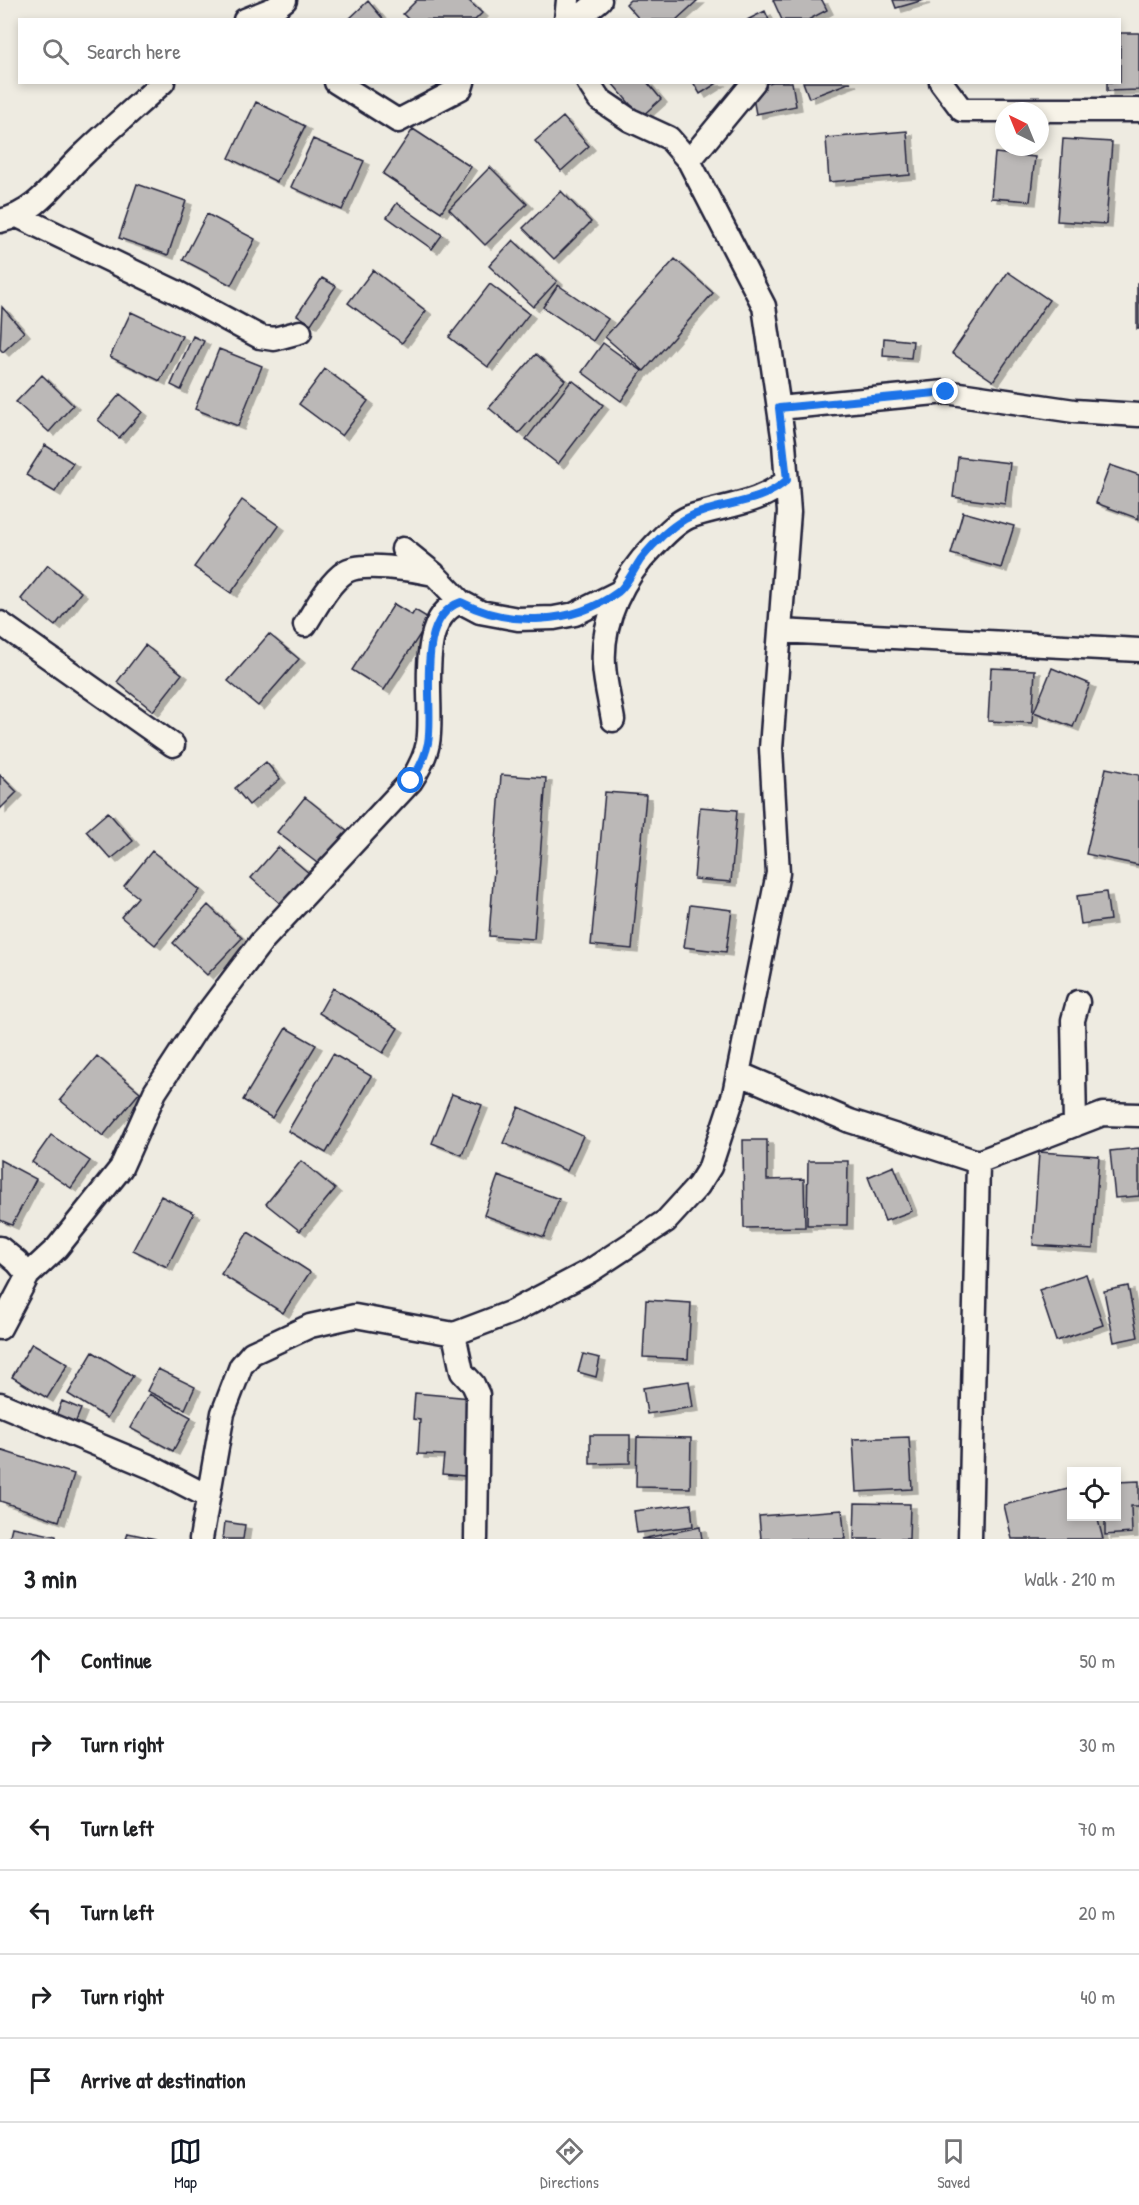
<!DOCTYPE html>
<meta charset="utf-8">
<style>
:root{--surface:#fff;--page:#f6f6f6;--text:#202124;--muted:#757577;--line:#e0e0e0;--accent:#111827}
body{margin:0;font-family:"Patrick Hand",sans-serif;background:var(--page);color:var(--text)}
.controls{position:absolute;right:18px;bottom:18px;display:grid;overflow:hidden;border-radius:0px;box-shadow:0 3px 9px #0003}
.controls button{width:54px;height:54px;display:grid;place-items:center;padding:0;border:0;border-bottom:2px solid var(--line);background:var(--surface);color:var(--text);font:30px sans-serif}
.compass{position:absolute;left:995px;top:102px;width:54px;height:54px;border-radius:50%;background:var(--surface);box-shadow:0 3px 9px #0003;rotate:317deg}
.stop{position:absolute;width:18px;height:18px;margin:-14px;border:4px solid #1a73e8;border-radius:50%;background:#fff}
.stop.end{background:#1a73e8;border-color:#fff;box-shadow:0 2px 6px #0008}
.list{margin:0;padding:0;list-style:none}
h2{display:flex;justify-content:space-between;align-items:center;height:78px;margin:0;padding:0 24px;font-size:26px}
h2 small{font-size:20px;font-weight:400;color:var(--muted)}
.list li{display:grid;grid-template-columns:39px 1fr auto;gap:18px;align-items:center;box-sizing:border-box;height:84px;padding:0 24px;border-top:2px solid var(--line)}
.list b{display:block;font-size:22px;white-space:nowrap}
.list em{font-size:20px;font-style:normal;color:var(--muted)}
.icon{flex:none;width:33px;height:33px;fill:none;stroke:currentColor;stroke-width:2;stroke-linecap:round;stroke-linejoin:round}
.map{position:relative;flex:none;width:1139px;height:1539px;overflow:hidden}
.search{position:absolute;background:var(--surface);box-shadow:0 3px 9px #0003;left:18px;right:18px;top:18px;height:66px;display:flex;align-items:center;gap:15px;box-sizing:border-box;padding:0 21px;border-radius:0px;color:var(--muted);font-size:22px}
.sheet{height:582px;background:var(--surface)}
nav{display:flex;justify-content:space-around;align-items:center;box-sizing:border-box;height:84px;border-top:2px solid var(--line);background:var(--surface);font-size:16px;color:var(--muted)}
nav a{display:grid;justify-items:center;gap:3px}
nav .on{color:var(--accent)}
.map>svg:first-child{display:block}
</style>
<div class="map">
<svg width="1139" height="1539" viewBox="0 0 1139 1539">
<defs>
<filter id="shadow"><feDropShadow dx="6" dy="4" stdDeviation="0" flood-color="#0004"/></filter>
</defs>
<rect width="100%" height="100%" fill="#eeebe1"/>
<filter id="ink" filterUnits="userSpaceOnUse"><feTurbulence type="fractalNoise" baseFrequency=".0167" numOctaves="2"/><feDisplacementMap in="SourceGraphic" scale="12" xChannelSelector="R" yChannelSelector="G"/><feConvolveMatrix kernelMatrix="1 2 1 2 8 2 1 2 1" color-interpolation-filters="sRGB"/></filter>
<g filter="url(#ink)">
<path fill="#bbb8b7" stroke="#22223b" stroke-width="1.5" filter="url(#shadow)" d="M417,0H468L482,13L475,20H409L403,14Z
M630,0H698L676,20H640L626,4Z
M773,0H822L827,10L808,20H782Z
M893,0H924L896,8Z
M368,1L384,20H348Z
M765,11L769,20H747Z
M1120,33H1139V90L1107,91V82H1120Z
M647,82L661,99L641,117L612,83Z
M693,82H719L700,94Z
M773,82H792L796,106L756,114L751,87Z
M803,82H851L809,98Z
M256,102L305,126L277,182L229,158Z
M563,117L589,146L561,171L535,141Z
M413,129L471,167L441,212L383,174Z
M907,131L910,175L829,182L826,138Z
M313,139L364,161L342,210L291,187Z
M1063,139L1112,142L1106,224L1057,221Z
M995,153L1035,157L1030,201L991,198Z
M490,167L527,204L485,245L449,209Z
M137,184L186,201L168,255L119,238Z
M561,191L591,222L554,259L523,228Z
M397,203L442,235L432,249L387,217Z
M207,214L255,239L231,285L183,260Z
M513,240L557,281L533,307L489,266Z
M675,259L713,293L644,371L605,337Z
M373,270L426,311L402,343L348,303Z
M1008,272L1049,300L993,381L952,353Z
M322,278L336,286L311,324L297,315Z
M1137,283H1139V329H1137Z
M490,284L529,314L488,367L449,337Z
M558,285L608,319L593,341L543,307Z
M2,307L24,332L3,352L0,349Z
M131,312L182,336L160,381L110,357Z
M193,336L204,341L181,390L171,385Z
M884,338L913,341L911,358L883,356Z
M603,343L642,371L621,401L582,372Z
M219,349L262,366L238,426L195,409Z
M536,354L565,380L519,433L489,408Z
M325,369L368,401L342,436L299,404Z
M42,375L73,405L49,432L16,402Z
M572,380L603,405L558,464L526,439Z
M120,394L142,412L119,438L98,420Z
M45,445L73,463L55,492L26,475Z
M958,457L1010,463L1005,504L953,497Z
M1110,465L1139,475V519L1096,503Z
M242,500L279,526L231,593L194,567Z
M963,512L1014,526L1001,568L951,554Z
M48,565L81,592L55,626L21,599Z
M394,604L412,615L415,610L430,619L384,690L352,670Z
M269,634L299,659L258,706L228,681Z
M145,645L182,674L153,711L117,682Z
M991,668L1035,670L1032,723L988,721Z
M1052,668L1090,684L1073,727L1034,712Z
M266,762L280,779L249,805L235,788Z
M1106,768L1139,775V865L1086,854Z
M0,775L17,792L0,809Z
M501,775L546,778L534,939L489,936Z
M605,792L646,795L632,949L591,945Z
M305,797L349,832L321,866L277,832Z
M700,807L737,810L731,882L694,879Z
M108,812L133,841L111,859L86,831Z
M278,847L310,874L282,905L251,878Z
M152,851L200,890L155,945L121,917L138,897L124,886Z
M1106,892L1110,920L1081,924L1077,896Z
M208,905L242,938L207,975L173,943Z
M690,905L732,910L726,952L684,947Z
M333,988L398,1028L383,1053L319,1013Z
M286,1028L316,1045L272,1118L243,1100Z
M333,1054L371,1076L326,1153L288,1131Z
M97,1056L140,1092L103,1136L60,1100Z
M452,1094L482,1105L462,1155L432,1143Z
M519,1107L583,1136L567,1171L503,1143Z
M51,1135L90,1161L71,1188L32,1162Z
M743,1140H767V1180L804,1179L805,1227L744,1228Z
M1139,1148V1196L1115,1198L1110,1151Z
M1039,1152L1099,1156L1093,1249L1033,1245Z
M0,1160L36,1179L12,1225L0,1220Z
M301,1161L335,1189L300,1231L266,1204Z
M808,1161H848L847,1225H807Z
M894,1166L912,1211L885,1221L868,1177Z
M498,1176L559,1199L544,1237L484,1215Z
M161,1196L194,1213L167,1267L133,1250Z
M248,1232L310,1272L283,1313L221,1274Z
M1086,1274L1103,1325L1056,1341L1039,1290Z
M1128,1286L1138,1337L1114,1342L1104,1291Z
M646,1300L691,1303L688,1359L643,1357Z
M32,1343L68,1364L47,1398L12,1377Z
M93,1352L133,1376L107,1418L68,1394Z
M583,1354L600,1358L596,1377L578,1372Z
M158,1369L195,1387L185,1409L147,1391Z
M689,1381L693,1407L647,1414L643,1388Z
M415,1393L471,1398L465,1476L442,1474L444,1455L418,1454L420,1420L413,1419Z
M149,1394L191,1417L173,1451L130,1428Z
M62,1401L81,1409L74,1426L55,1418Z
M590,1435H630V1463L590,1464Z
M637,1437L691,1438L690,1488L636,1487Z
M909,1437L912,1489L856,1492L853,1439Z
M0,1450L74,1474L59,1521L0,1501Z
M1139,1481V1506H1131L1132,1533L1105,1535V1516H1116V1482Z
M1072,1488V1516H1097L1103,1539H1012L1004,1505Z
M855,1503L910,1504L909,1539H854Z
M691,1504L693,1526L637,1533L634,1511Z
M842,1510L845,1539H761L759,1516Z
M225,1522L245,1525L243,1539H223Z
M12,1527L56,1536V1539H9Z
M700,1527L702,1539H641Z
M128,1533L156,1539H126Z"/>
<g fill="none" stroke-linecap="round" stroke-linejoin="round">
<g stroke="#22223b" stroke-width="27">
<path id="minor" d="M245,20L275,8L285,0
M566,20L568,0
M576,20L600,0
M336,82L398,121L461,88L463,82
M941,82L962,110H1139
M689,161L754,82
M20,217L176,292L260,337L274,339L300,332
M0,221C39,212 56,180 84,154C110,129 137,106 163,82
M779,408L946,392L1074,411L1139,415
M403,549L434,574L461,602L480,612L518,619L554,618L575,614L619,592
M0,623L173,745
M305,625C316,608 328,584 345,572C360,561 415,570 434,574
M780,631L1139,650
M613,720C610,702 605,683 604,665C601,621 623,577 654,546C664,536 675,523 689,517C722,505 760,505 787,480
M738,1073L850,1121L978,1162L1103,1114L1139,1115
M1075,1125L1073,1020L1078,1002
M0,1248L17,1262L28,1275
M0,1328L28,1275L57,1248L121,1168L155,1092L200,1023L262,941L411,781C419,769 425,758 428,743C435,706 413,617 461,602
M454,1334L462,1372L473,1384L478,1395L476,1539
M0,1404L151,1467L207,1496
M201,1539L223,1413L241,1366L252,1353L310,1326L355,1316L454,1334L512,1312L590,1271L666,1221L698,1186L710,1167L734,1094L778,873L771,748L789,512L784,443L764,306L689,161L669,138L630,120L599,99L588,82
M970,1539L978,1162"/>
</g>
<use href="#minor" stroke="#f7f3e8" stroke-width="22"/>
</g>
</g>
<g fill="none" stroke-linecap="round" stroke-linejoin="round" filter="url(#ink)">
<path stroke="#1a73e8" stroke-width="8" d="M411,781C419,769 425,758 428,743C435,706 413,618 461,602C509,627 573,625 618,592C627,585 634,569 641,559C653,544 669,528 685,519C718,501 757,507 787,480L779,408L946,392"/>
</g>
</svg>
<div class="controls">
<button><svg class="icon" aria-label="locate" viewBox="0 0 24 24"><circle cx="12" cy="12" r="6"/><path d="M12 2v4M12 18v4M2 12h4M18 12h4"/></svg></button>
</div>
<svg class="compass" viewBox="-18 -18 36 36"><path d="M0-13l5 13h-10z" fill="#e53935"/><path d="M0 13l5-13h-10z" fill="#757577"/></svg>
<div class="stop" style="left:411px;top:781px"></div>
<div class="stop end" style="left:946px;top:392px"></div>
<div class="search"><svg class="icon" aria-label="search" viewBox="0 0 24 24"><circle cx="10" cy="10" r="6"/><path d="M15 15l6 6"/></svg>Search here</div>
</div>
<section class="sheet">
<h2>3 min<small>Walk · 210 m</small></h2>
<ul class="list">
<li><svg class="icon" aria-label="ahead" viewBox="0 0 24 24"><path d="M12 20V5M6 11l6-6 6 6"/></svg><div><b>Continue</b></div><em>50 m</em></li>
<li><svg class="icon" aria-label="right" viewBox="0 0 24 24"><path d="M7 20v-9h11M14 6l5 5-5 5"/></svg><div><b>Turn right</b></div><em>30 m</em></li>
<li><svg class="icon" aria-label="left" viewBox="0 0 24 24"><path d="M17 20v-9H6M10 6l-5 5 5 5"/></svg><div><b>Turn left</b></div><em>70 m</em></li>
<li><svg class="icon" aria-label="left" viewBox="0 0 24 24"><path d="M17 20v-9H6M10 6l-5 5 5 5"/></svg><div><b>Turn left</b></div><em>20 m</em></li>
<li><svg class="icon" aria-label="right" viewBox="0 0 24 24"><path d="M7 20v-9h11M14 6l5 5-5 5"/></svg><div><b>Turn right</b></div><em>40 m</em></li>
<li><svg class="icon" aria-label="arrive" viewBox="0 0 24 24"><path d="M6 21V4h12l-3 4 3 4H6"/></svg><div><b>Arrive at destination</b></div></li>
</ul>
</section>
<nav>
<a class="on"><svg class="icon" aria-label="map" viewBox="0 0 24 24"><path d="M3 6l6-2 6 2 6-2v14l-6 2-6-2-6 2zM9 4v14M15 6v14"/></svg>Map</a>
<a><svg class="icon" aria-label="directions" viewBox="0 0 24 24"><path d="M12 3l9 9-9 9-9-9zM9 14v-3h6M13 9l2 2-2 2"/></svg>Directions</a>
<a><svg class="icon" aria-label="saved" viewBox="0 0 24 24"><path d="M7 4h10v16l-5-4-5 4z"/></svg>Saved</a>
</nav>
